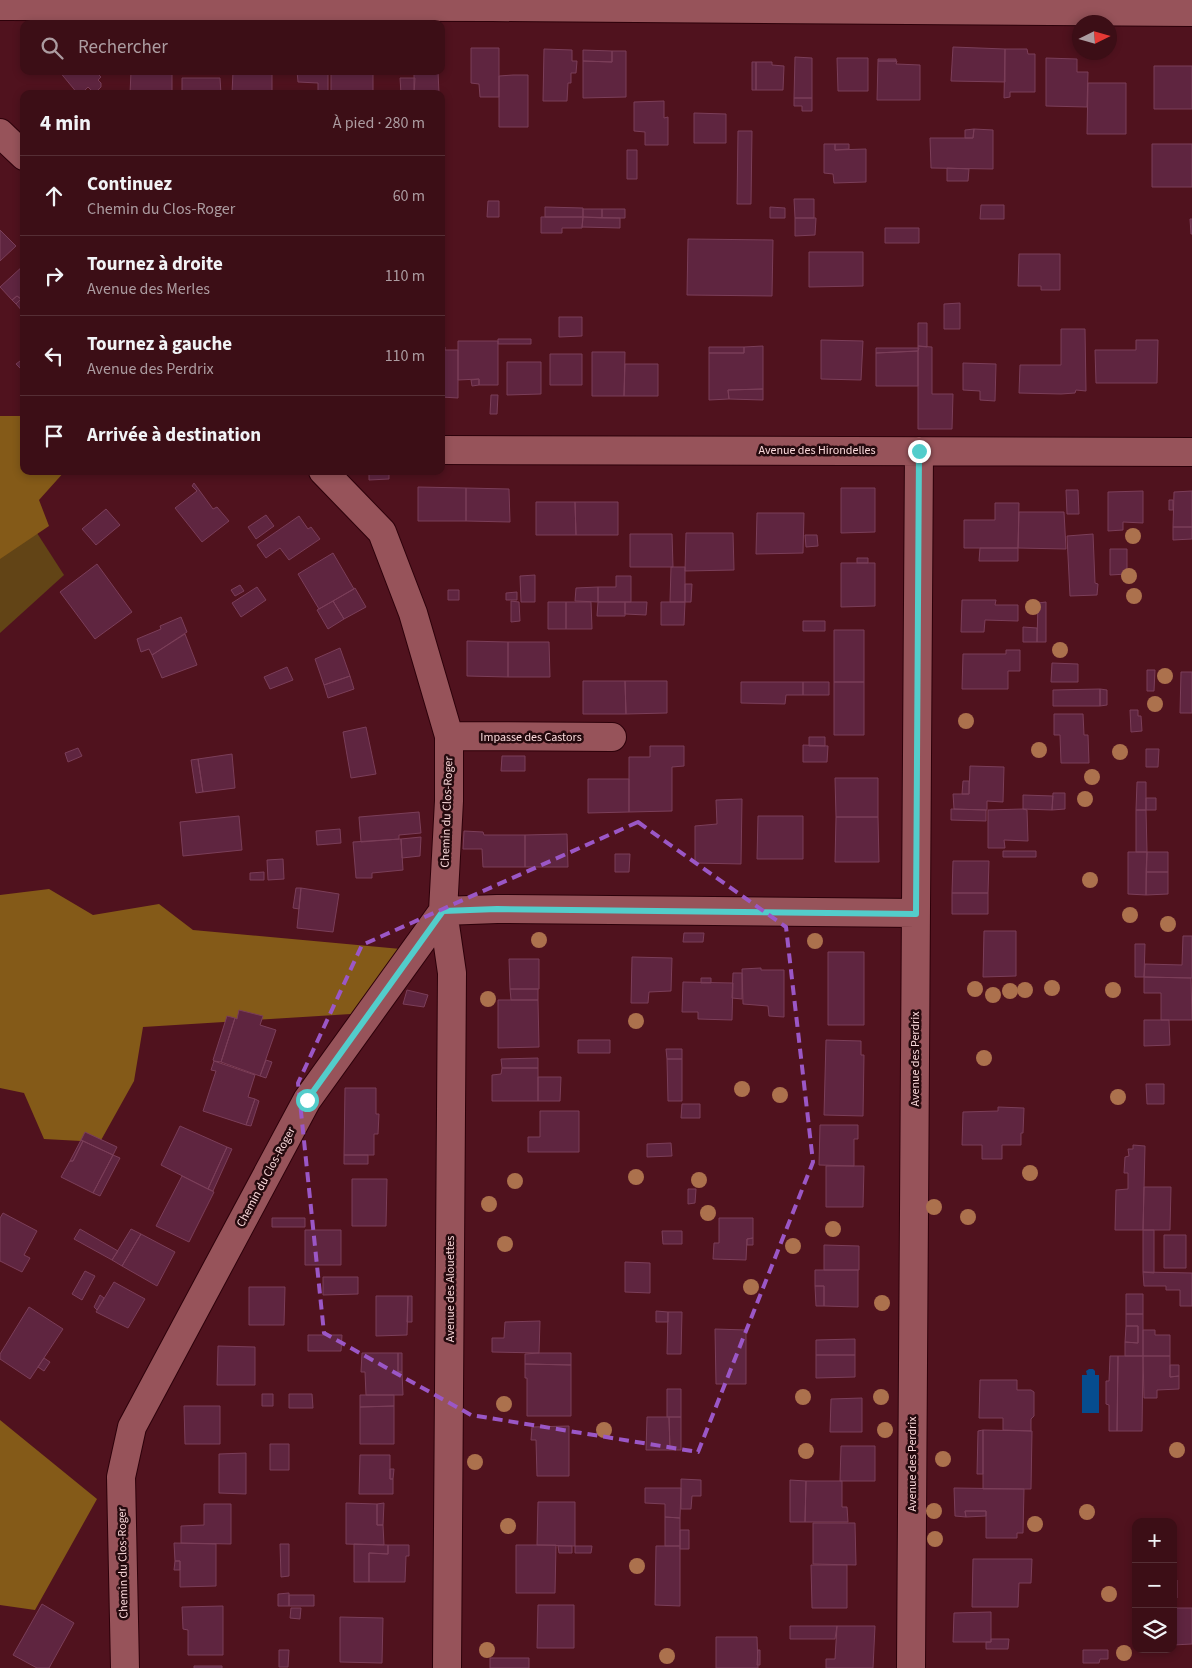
<!DOCTYPE html>
<html lang="fr">
<meta charset="utf-8">
<style>
:root{--surface:#3c0e16;--page:#471c23;--text:#f1f3f6;--muted:#ac9ca1;--line:#552e35}
body{margin:0;font-family:"Source Sans 3",sans-serif;background:var(--page);color:var(--text)}
.controls{position:absolute;right:15px;bottom:15px;display:grid;overflow:hidden;border-radius:10px;box-shadow:0 2px 8px #0003}
.controls button{width:45px;height:45px;display:grid;place-items:center;padding:0;border:0;border-bottom:1px solid var(--line);background:var(--surface);color:var(--text);font:25px sans-serif}
.compass{position:absolute;left:1072px;top:15px;width:45px;height:45px;border-radius:50%;background:var(--surface);box-shadow:0 2px 8px #0003;rotate:85deg}
.stop{position:absolute;width:15px;height:15px;margin:-11px;border:4px solid #53cdcb;border-radius:50%;background:#fff}
.stop.end{background:#53cdcb;border-color:#fff;box-shadow:0 1px 5px #0008}
.list{margin:0;padding:0;list-style:none}
h2{display:flex;justify-content:space-between;align-items:center;height:65px;margin:0;padding:0 20px;font-size:21px}
h2 small{font-size:16px;font-weight:400;color:var(--muted)}
.list li{display:grid;grid-template-columns:32px 1fr auto;gap:15px;align-items:center;box-sizing:border-box;height:80px;padding:0 20px;border-top:1px solid var(--line)}
.list b{display:block;font-size:19px;white-space:nowrap}
.list p{margin:0;font-size:16px;white-space:nowrap;color:var(--muted)}
.list em{font-size:16px;font-style:normal;color:var(--muted)}
.icon{flex:none;width:28px;height:28px;fill:none;stroke:currentColor;stroke-width:2;stroke-linecap:round;stroke-linejoin:round}
.map{position:relative;flex:none;width:1192px;height:1668px;overflow:hidden}
.search{position:absolute;background:var(--surface);box-shadow:0 2px 8px #0003;left:20px;top:20px;width:425px;height:55px;display:flex;align-items:center;gap:12px;box-sizing:border-box;padding:0 18px;border-radius:10px;color:var(--muted);font-size:19px}
.panel{position:absolute;background:var(--surface);box-shadow:0 2px 8px #0003;left:20px;top:90px;width:425px;height:385px;border-radius:10px}
.map>svg:first-child{display:block}
</style>
<div class="map">
<svg width="1192" height="1668" viewBox="0 0 1192 1668">
<rect width="100%" height="100%" fill="#50121e"/>
<path fill="#624416" d="M0,498L17,502L64,575L0,633Z"/>
<path fill="#845a18" d="M0,416H24V471H65L39,500L49,526L0,559Z
M49,889L93,915L159,904L193,930L401,949L402,967L351,1014L143,1027L134,1081L100,1142L44,1139L24,1093L0,1088V895Z
M0,1420L97,1499L35,1610L0,1605Z"/>
<path fill="#064c8f" d="M1089,1369H1093L1095,1371V1375H1099V1413H1082V1375H1087L1086,1371Z"/>
<path fill="#5f2540" stroke="#7b3e59" d="M953,47L1005,49V82L951,81Z
M471,48H499V97H480L479,84L471,83Z
M544,49L572,50V61H577L576,73H571V83H568L567,101H543Z
M1005,49H1027L1028,54H1035V92H1010V97L1004,98Z
M583,50L612,51V62L583,61Z
M612,51H626V97L583,98V61L612,62Z
M795,57L812,58V98H794Z
M837,58H868V91H838Z
M1046,58L1077,59V72H1088L1087,107L1046,106Z
M878,59H896V61H878Z
M878,61H897L896,64L920,65V100H877Z
M752,62H756V90H752Z
M756,62H772V65L784,66L783,90H756Z
M1154,66H1192V109H1154Z
M59,71H95L101,77L98,80L101,83V87L97,91L93,92L88,87L81,94H78Z
M131,71H172V94H130Z
M233,71H272V94H232Z
M297,71H328V94H318V83L298,82Z
M331,71H373V92H331Z
M414,71H438L439,94H414Z
M513,75H528V127H499V76Z
M182,78H220L221,94H182Z
M400,78H415L414,94H401Z
M1088,83H1126V134H1087Z
M794,98H812V111H802V106H794Z
M664,101V118L668,117V145H645V132L634,131V102Z
M694,113L726,114V143H694Z
M974,129L973,138H965V130Z
M974,129L993,130V169L931,168L930,138H973Z
M738,131H752L751,204H737Z
M824,144H835V150L866,149V182L834,183L833,174L824,173Z
M835,144H849V149L835,150Z
M1152,144H1192V187H1152Z
M627,150H637V179H627Z
M947,168L969,169L968,181H947Z
M794,199H814V218H795Z
M488,201H499V217H487Z
M981,205H1004V219H980Z
M545,207L583,208V217H545Z
M770,207L785,208V218H770Z
M583,209H602V218L583,217Z
M602,209H625V218H602Z
M541,217H583L582,228H562V233H541Z
M583,217L620,218V228L582,227Z
M795,218H816L815,235L795,236Z
M1190,219H1192V234H1191Z
M885,228H919V243H885Z
M0,230L16,246L0,261Z
M688,239L773,240L772,296L687,295Z
M809,252H863V286L809,287Z
M1019,254H1060V290H1041V286H1018Z
M24,265V297L21,299L17,296L12,300L0,287Z
M17,296L21,299L16,304L12,300Z
M21,299L24,303V313L16,304Z
M960,303V329H944V304Z
M559,317H582V336L559,337Z
M918,323H927V347L918,346Z
M1061,329H1085L1086,391L1076,390L1075,393L1061,394L1019,393L1020,365H1061Z
M498,339H531V344H498Z
M821,340L863,341L861,380L821,379Z
M1136,340H1158L1157,383H1096L1095,350H1136Z
M458,341H498V385H479V379L458,380Z
M763,346V389L728,390L729,399L709,400V353H744V347Z
M918,346L932,347V394H953L952,429H918Z
M441,347H445V350H458V398L441,397Z
M709,347H744V353H709Z
M876,348H919L918,351L876,353Z
M918,351V386H876V353Z
M592,352H625L624,396H592Z
M550,354H582V385H550Z
M24,358V372L16,364Z
M507,362H541V394L507,395Z
M963,363L996,364L995,401L980,400V391L963,390Z
M625,364H658V396H624Z
M479,379V385L472,386L471,380Z
M763,389V400L729,399L728,390Z
M491,395H498L497,414H490Z
M369,471H389V479L369,480Z
M194,483L213,509L217,507L229,521L202,542L175,508L197,491L192,486Z
M418,487L466,488V521H418Z
M466,488L509,489L510,522L466,521Z
M841,488H875V532L841,533Z
M1066,490H1078L1079,514H1067Z
M1143,491V523L1123,522V530L1108,531V492Z
M1192,491V527H1173L1174,492Z
M1169,500H1173V510H1169Z
M536,502H575L576,535H536Z
M575,502H618V535H576Z
M995,503H1019L1018,548H964V520H995Z
M106,509L120,525L96,545L82,529Z
M1019,512H1064L1066,549L1018,548Z
M757,513H804L803,553L756,554Z
M266,515L274,526L256,539L248,527Z
M299,516L308,529L311,527L320,539L289,560L280,548L266,558L257,545Z
M1173,527H1192V539L1173,540Z
M686,533H733L734,570L685,571Z
M630,534H672L673,567H630Z
M1093,534L1095,583L1098,584L1097,595L1070,596L1067,536Z
M805,535H817L818,546L806,547Z
M980,548H1018V561H979Z
M1110,549H1127V574L1110,575Z
M333,553L354,589L319,609L298,574Z
M857,558H868V563H857Z
M841,563H875V606L841,607Z
M97,564L132,612L95,639L60,592Z
M671,567H685V602H670Z
M535,575V602H521L520,576Z
M616,576H631V602H598V587H616Z
M685,584H692L691,602H685Z
M240,585L244,591L235,596L231,590Z
M257,587L266,600L241,617L232,603Z
M598,587V602L575,601L576,588Z
M355,588L366,607L344,619L333,601Z
M448,590H459V600H448Z
M517,592V600H506V593Z
M962,600H996L995,605H1018V621L985,620L984,632H961Z
M333,601L344,619L328,629L317,610Z
M511,601L519,602L520,621L511,622Z
M548,602H566V629H548Z
M566,602H591L592,629H566Z
M598,602H625V616H597Z
M625,602H647L646,615L625,614Z
M661,602H685L684,625H661Z
M1046,602V642H1037L1038,603Z
M181,617L187,632L152,655L149,649L141,652L137,639L161,629L160,626Z
M803,621H825V631H803Z
M1023,627L1037,628V642H1023Z
M834,630H864V682H834Z
M185,634L197,665L162,678L152,655Z
M467,641L508,642V677L467,676Z
M508,642H549L550,677H508Z
M340,648L350,676L324,685L315,659Z
M1006,650H1020V671H1008V689H962L963,654H1006Z
M1052,663L1078,664V682H1051Z
M287,667L293,680L270,689L264,677Z
M1147,670H1155L1154,691H1147Z
M1181,672H1192V713H1180Z
M350,676L354,689L328,698L324,685Z
M583,681H625L626,714H583Z
M625,681H667V713L626,714Z
M741,682H803V695H786L785,704L741,703Z
M803,682H829V695H803Z
M834,682H864V735H834Z
M1100,689L1107,690V705L1100,706Z
M1100,689V706H1053V690Z
M1130,710H1138V716H1141L1142,731L1131,732Z
M1054,714H1083L1084,735H1088L1089,763H1061L1060,735H1054Z
M366,727L376,774L351,778L343,732Z
M809,737H825V746H809Z
M803,745L828,746L827,762H803Z
M650,746H684V766L672,767V811L629,812V757H650Z
M78,748L82,756L68,762L65,753Z
M1146,749H1159L1158,767H1146Z
M232,754L235,788L203,792L198,759Z
M502,756H525V771H501Z
M198,759L203,792L196,793L191,760Z
M970,766L1004,767L1003,802L987,801V810L954,809L953,794H969Z
M835,778H878V817H836Z
M588,779H629V812L588,813Z
M963,781H969V794H962Z
M1137,782H1146V810H1136Z
M1053,793H1065V809L1052,810Z
M1023,795L1053,796L1052,810L1023,809Z
M1146,798H1156V810H1146Z
M742,799L741,864L695,863V826L717,824L716,800Z
M951,809L986,810V821L951,820Z
M1023,809L1027,810L1028,841L1004,840L1005,848H988V810Z
M1136,810H1146L1147,852H1136Z
M419,812L421,833L399,835V839L361,842L359,817Z
M239,816L242,850L183,856L180,822Z
M758,816H803V859H757Z
M836,817H878L879,862H835Z
M340,829L341,843L317,845L316,831Z
M464,831L483,832L484,835H525V867H483L482,849H463Z
M567,834L568,867H525V835Z
M421,837L420,856L402,858L401,839Z
M401,839L403,870L372,873V878H356L353,842Z
M1003,851H1036V857H1003Z
M1128,852H1147L1146,895L1128,894Z
M1147,852H1168V872H1146Z
M615,854H630L629,872H615Z
M283,859L284,879L268,880L267,860Z
M953,861H989L988,893H952Z
M264,872V880H250V873Z
M1146,872H1168V894L1146,895Z
M296,888H301L299,909L293,908Z
M301,888L339,894L333,932L297,928Z
M952,893H988V914H952Z
M984,931H1016V976L983,977Z
M684,933H704L703,942H683Z
M1183,936H1192V978L1144,977L1145,964L1182,965Z
M1135,944H1145L1144,977H1135Z
M828,952H864V1025H828Z
M632,957L672,958L671,991L649,992L648,1003H631Z
M509,959H539V989H510Z
M761,968V970H784V1017L769,1016L768,1006L743,1004L742,969Z
M733,973H742V999L732,998Z
M1144,977L1191,978L1192,1020H1161V993H1144Z
M701,978H711V983H701Z
M683,982L733,983L732,1020L698,1019V1012H682Z
M510,989H538V1000H511Z
M407,990L428,995L424,1007L403,1004Z
M498,1000H538L539,1047L498,1048Z
M239,1010L263,1016L260,1025L276,1030L260,1076L221,1062L235,1018L237,1019Z
M227,1016L235,1018L221,1062L214,1061L213,1060Z
M1144,1020H1169L1170,1045L1144,1046Z
M578,1040H610V1053H578Z
M826,1040L861,1041V1055H864L863,1116L824,1115Z
M666,1049H682V1059H667Z
M538,1058V1068H502L501,1059Z
M667,1059H682V1101H668Z
M266,1060L272,1062L266,1078L260,1076Z
M214,1061L255,1075L248,1097L255,1099L246,1125L203,1111L216,1071L211,1070Z
M502,1068H538V1101H492V1075L501,1074Z
M538,1077H561L560,1101H538Z
M1146,1084H1164V1104H1147Z
M345,1088H376V1114H379L378,1134H374V1155H344Z
M255,1099L259,1101L251,1126L246,1125Z
M682,1104H700V1118H681Z
M998,1107L1024,1108L1023,1133H1021V1145H1002V1159H982V1145H962L963,1112L998,1111Z
M540,1111H579V1152H528V1137H540Z
M820,1125H858V1139H854V1166L819,1165Z
M180,1126L227,1147L208,1189L161,1165Z
M85,1132L117,1147L113,1155L83,1141L81,1140Z
M81,1140L83,1141L73,1161H70Z
M83,1141L113,1155L93,1193L61,1177L70,1161H73Z
M671,1143L672,1156L647,1157V1144Z
M1133,1145L1145,1146L1143,1230H1115L1116,1190L1128,1189V1173H1124L1125,1157L1129,1156L1128,1149H1133Z
M227,1147L232,1149L213,1191L208,1189Z
M113,1155L120,1158L100,1196L93,1193Z
M344,1155H368V1164H344Z
M826,1166H864L863,1207H826Z
M182,1176L214,1192L189,1242L156,1226Z
M352,1179H387L386,1226H352Z
M1144,1187H1171L1170,1230H1143Z
M688,1189H696L695,1203L688,1204Z
M3,1213L37,1231L24,1255L30,1258L22,1272L0,1261V1218Z
M272,1218H305V1227H272Z
M719,1218H753V1238L747,1239L746,1260L713,1259L714,1243H719Z
M80,1229L118,1251L112,1260L74,1239Z
M131,1229L141,1234L122,1266L112,1260Z
M305,1230H341V1265H305Z
M1143,1230H1154V1273L1143,1272Z
M662,1231H682V1244H663Z
M141,1234L175,1252L157,1286L122,1266Z
M1164,1235H1186V1268H1164Z
M753,1238V1245H747V1239Z
M824,1245L859,1246V1270H824Z
M625,1262L650,1263V1293L625,1292Z
M815,1270H858V1307L824,1306V1286H815Z
M85,1271L95,1276L82,1300L72,1294Z
M1143,1272L1192,1273V1306H1180V1290H1166V1286H1144Z
M323,1277H358V1294L323,1295Z
M114,1282L145,1299L128,1328L96,1312Z
M815,1286H824V1306H816Z
M249,1287H285L284,1325H249Z
M1126,1294H1143V1314H1126Z
M100,1295L104,1298L97,1310L94,1307Z
M376,1296H408L407,1335L376,1336Z
M408,1296H412V1322H407Z
M29,1307L63,1329L30,1379L0,1359V1354Z
M656,1311L668,1312V1322H656Z
M668,1312H682L681,1354H667Z
M1126,1314H1143V1356H1125V1342L1138,1343V1326H1126Z
M540,1321L539,1353L492,1352V1338H504L505,1322Z
M1126,1326H1138V1343L1125,1342Z
M715,1329L746,1330V1384H716Z
M1143,1330H1155V1335H1170V1356H1143Z
M308,1335H342L341,1351H308Z
M855,1339V1355H816V1340Z
M218,1346L255,1347V1385H217Z
M362,1353H398V1372H402L403,1395H366L365,1372H361Z
M398,1353H402V1372H398Z
M539,1353H571V1365L525,1364V1354Z
M816,1355H855V1377L816,1378Z
M1110,1356H1118L1117,1431H1109V1405L1106,1404V1381H1109Z
M1118,1356H1143L1142,1431H1117Z
M1143,1356H1170V1377L1179,1376V1389L1157,1390V1398H1144Z
M44,1358L50,1362L44,1371L38,1367Z
M525,1364L571,1365V1416H527V1378H525Z
M1170,1365H1179V1376L1170,1377Z
M980,1380H1017V1390H1031L1034,1392V1416L1031,1419V1431L1003,1430V1418H979Z
M667,1389H681V1417H667Z
M262,1394H273V1406H262Z
M289,1394H312L313,1408H289Z
M360,1395H394V1406L360,1407Z
M862,1398V1432H830L831,1399Z
M184,1406H220V1444H185Z
M394,1406V1444H360V1407Z
M647,1417H669L670,1450H646Z
M669,1417H681V1450H670Z
M569,1426V1476H537L536,1440H531L532,1427Z
M983,1430V1474H977L978,1431Z
M983,1430L1032,1431L1031,1489H983Z
M270,1444H289V1470H270Z
M841,1446H875V1481H840Z
M246,1453V1494L219,1493V1454Z
M360,1455H390V1479H393V1494H359Z
M390,1469H394L393,1479H390Z
M681,1479L701,1480V1496H692L691,1509H681Z
M790,1480L806,1481L805,1522H790Z
M806,1481H842V1507H847L848,1522H805Z
M645,1488H681L680,1518L665,1517V1504L645,1503Z
M954,1488L1024,1489L1023,1533H1017V1538H986V1511H965L966,1517L955,1516Z
M538,1502H575V1546L537,1545Z
M346,1503L377,1504V1525H383L384,1545L346,1544Z
M384,1503L383,1525H377V1504Z
M204,1504H231V1544L181,1543V1526L204,1525Z
M965,1511H986V1516L966,1517Z
M665,1517L680,1518V1546H665Z
M813,1523H855L856,1565L813,1564Z
M680,1530H689V1549H680Z
M174,1543L216,1544V1586L180,1587V1561H175Z
M280,1544H289V1576L281,1577Z
M354,1544L388,1545V1554L369,1553V1582H354Z
M388,1545H409V1556H406L405,1582H369V1553L388,1554Z
M516,1545H556L555,1593H516Z
M558,1546H572V1553H559Z
M575,1546H592L591,1553H575Z
M656,1546H680V1606L655,1605Z
M973,1559H1032L1031,1583H1019L1018,1607H972Z
M175,1561H180V1570H174Z
M811,1565H847V1608H812Z
M1173,1580H1177V1598H1173Z
M289,1593V1606H278V1594Z
M289,1595H314V1606H289Z
M42,1604L74,1623L49,1668H37L13,1655Z
M538,1605H574V1648H537Z
M223,1606V1655H188V1630L183,1629L182,1607Z
M291,1608H301L300,1619L290,1618Z
M1173,1608H1192V1644L1173,1645Z
M991,1612V1642H953L954,1613Z
M340,1617L383,1618L382,1663L340,1662Z
M790,1626H837L835,1639H790Z
M837,1626H875L873,1668H826V1659H835Z
M716,1637H757L758,1668H716Z
M991,1639H1009L1008,1649H986V1642H991Z
M279,1650H289L288,1667H279Z
M758,1650H760V1665H757Z
M1083,1650H1108V1659H1100L1099,1663H1083Z
M490,1658H529V1668H490Z
M194,1666H222V1668H194Z"/>
<g fill="none" stroke-linecap="round" stroke-linejoin="round">
<g stroke="#2d010a" stroke-width="30">
<path id="minor" d="M0,6L492,7L1192,12
M0,133L24,156
M441,450L1192,452
M449,736L612,737
M125,1668L121,1477L132,1427L307,1100L443,911L449,801V736L413,613L382,532L323,471
M447,1668L452,973L443,911L497,909L916,913
M911,1668L919,451"/>
</g>
<use href="#minor" stroke="#97535a" stroke-width="28"/>
</g>
<g fill="#ac714d">
<circle cx="1133" cy="536" r="8"/>
<circle cx="1129" cy="576" r="8"/>
<circle cx="1134" cy="596" r="8"/>
<circle cx="1033" cy="607" r="8"/>
<circle cx="1060" cy="650" r="8"/>
<circle cx="1165" cy="676" r="8"/>
<circle cx="1155" cy="704" r="8"/>
<circle cx="966" cy="721" r="8"/>
<circle cx="1039" cy="750" r="8"/>
<circle cx="1120" cy="752" r="8"/>
<circle cx="1092" cy="777" r="8"/>
<circle cx="1085" cy="799" r="8"/>
<circle cx="1090" cy="880" r="8"/>
<circle cx="1130" cy="915" r="8"/>
<circle cx="1168" cy="924" r="8"/>
<circle cx="539" cy="940" r="8"/>
<circle cx="815" cy="941" r="8"/>
<circle cx="1052" cy="988" r="8"/>
<circle cx="975" cy="989" r="8"/>
<circle cx="1025" cy="990" r="8"/>
<circle cx="1113" cy="990" r="8"/>
<circle cx="1010" cy="991" r="8"/>
<circle cx="993" cy="995" r="8"/>
<circle cx="488" cy="999" r="8"/>
<circle cx="636" cy="1021" r="8"/>
<circle cx="984" cy="1058" r="8"/>
<circle cx="742" cy="1089" r="8"/>
<circle cx="780" cy="1095" r="8"/>
<circle cx="1118" cy="1097" r="8"/>
<circle cx="1030" cy="1173" r="8"/>
<circle cx="636" cy="1177" r="8"/>
<circle cx="699" cy="1180" r="8"/>
<circle cx="515" cy="1181" r="8"/>
<circle cx="489" cy="1204" r="8"/>
<circle cx="934" cy="1207" r="8"/>
<circle cx="708" cy="1213" r="8"/>
<circle cx="968" cy="1217" r="8"/>
<circle cx="833" cy="1229" r="8"/>
<circle cx="505" cy="1244" r="8"/>
<circle cx="793" cy="1246" r="8"/>
<circle cx="751" cy="1287" r="8"/>
<circle cx="882" cy="1303" r="8"/>
<circle cx="803" cy="1397" r="8"/>
<circle cx="881" cy="1397" r="8"/>
<circle cx="504" cy="1404" r="8"/>
<circle cx="604" cy="1430" r="8"/>
<circle cx="885" cy="1430" r="8"/>
<circle cx="1177" cy="1450" r="8"/>
<circle cx="806" cy="1451" r="8"/>
<circle cx="943" cy="1459" r="8"/>
<circle cx="475" cy="1462" r="8"/>
<circle cx="934" cy="1511" r="8"/>
<circle cx="1087" cy="1512" r="8"/>
<circle cx="1035" cy="1524" r="8"/>
<circle cx="508" cy="1526" r="8"/>
<circle cx="935" cy="1539" r="8"/>
<circle cx="637" cy="1566" r="8"/>
<circle cx="1109" cy="1594" r="8"/>
<circle cx="487" cy="1650" r="8"/>
<circle cx="1124" cy="1653" r="8"/>
<circle cx="667" cy="1656" r="8"/>
</g>
<g fill="none" stroke-linecap="round" stroke-linejoin="round">
<path stroke="#53cdcb" stroke-width="6" d="M307,1100L443,911L497,909L916,914L919,451"/>
</g>
<path fill="none" stroke="#9b57c6" stroke-width="4" stroke-dasharray="10 6" stroke-linejoin="round" d="M638,822L786,927L813,1162L698,1452L471,1415L324,1333L298,1083L362,945Z"/>
<g text-anchor="middle" dominant-baseline="central" stroke-width="5" stroke-linejoin="round" paint-order="stroke">
<g font-size="12" fill="#fad9db" stroke="#250a0e">
<text x="817" y="450">Avenue des Hirondelles</text>
<text x="531" y="737">Impasse des Castors</text>
<text transform="translate(447 812) rotate(-88)">Chemin du Clos-Roger</text>
<text transform="translate(915 1059) rotate(-90)">Avenue des Perdrix</text>
<text transform="translate(266 1177) rotate(-62)">Chemin du Clos-Roger</text>
<text transform="translate(450 1289) rotate(-90)">Avenue des Alouettes</text>
<text transform="translate(912 1464) rotate(-90)">Avenue des Perdrix</text>
<text transform="translate(123 1563) rotate(-91)">Chemin du Clos-Roger</text>
</g>
</g>
</svg>
<div class="controls">
<button>+</button>
<button>−</button>
<button><svg class="icon" aria-label="layers" viewBox="0 0 24 24"><path d="M12 4l9 5-9 5-9-5zM3 14l9 5 9-5"/></svg></button>
</div>
<svg class="compass" viewBox="-18 -18 36 36"><path d="M0-13l5 13h-10z" fill="#e53935"/><path d="M0 13l5-13h-10z" fill="#ac9ca1"/></svg>
<div class="stop" style="left:307px;top:1100px"></div>
<div class="stop end" style="left:919px;top:451px"></div>
<div class="search"><svg class="icon" aria-label="search" viewBox="0 0 24 24"><circle cx="10" cy="10" r="6"/><path d="M15 15l6 6"/></svg>Rechercher</div>
<section class="panel">
<h2>4 min<small>À pied · 280 m</small></h2>
<ul class="list">
<li><svg class="icon" aria-label="ahead" viewBox="0 0 24 24"><path d="M12 20V5M6 11l6-6 6 6"/></svg><div><b>Continuez</b><p>Chemin du Clos-Roger</p></div><em>60 m</em></li>
<li><svg class="icon" aria-label="right" viewBox="0 0 24 24"><path d="M7 20v-9h11M14 6l5 5-5 5"/></svg><div><b>Tournez à droite</b><p>Avenue des Merles</p></div><em>110 m</em></li>
<li><svg class="icon" aria-label="left" viewBox="0 0 24 24"><path d="M17 20v-9H6M10 6l-5 5 5 5"/></svg><div><b>Tournez à gauche</b><p>Avenue des Perdrix</p></div><em>110 m</em></li>
<li><svg class="icon" aria-label="arrive" viewBox="0 0 24 24"><path d="M6 21V4h12l-3 4 3 4H6"/></svg><div><b>Arrivée à destination</b></div></li>
</ul>
</section>
</div>
